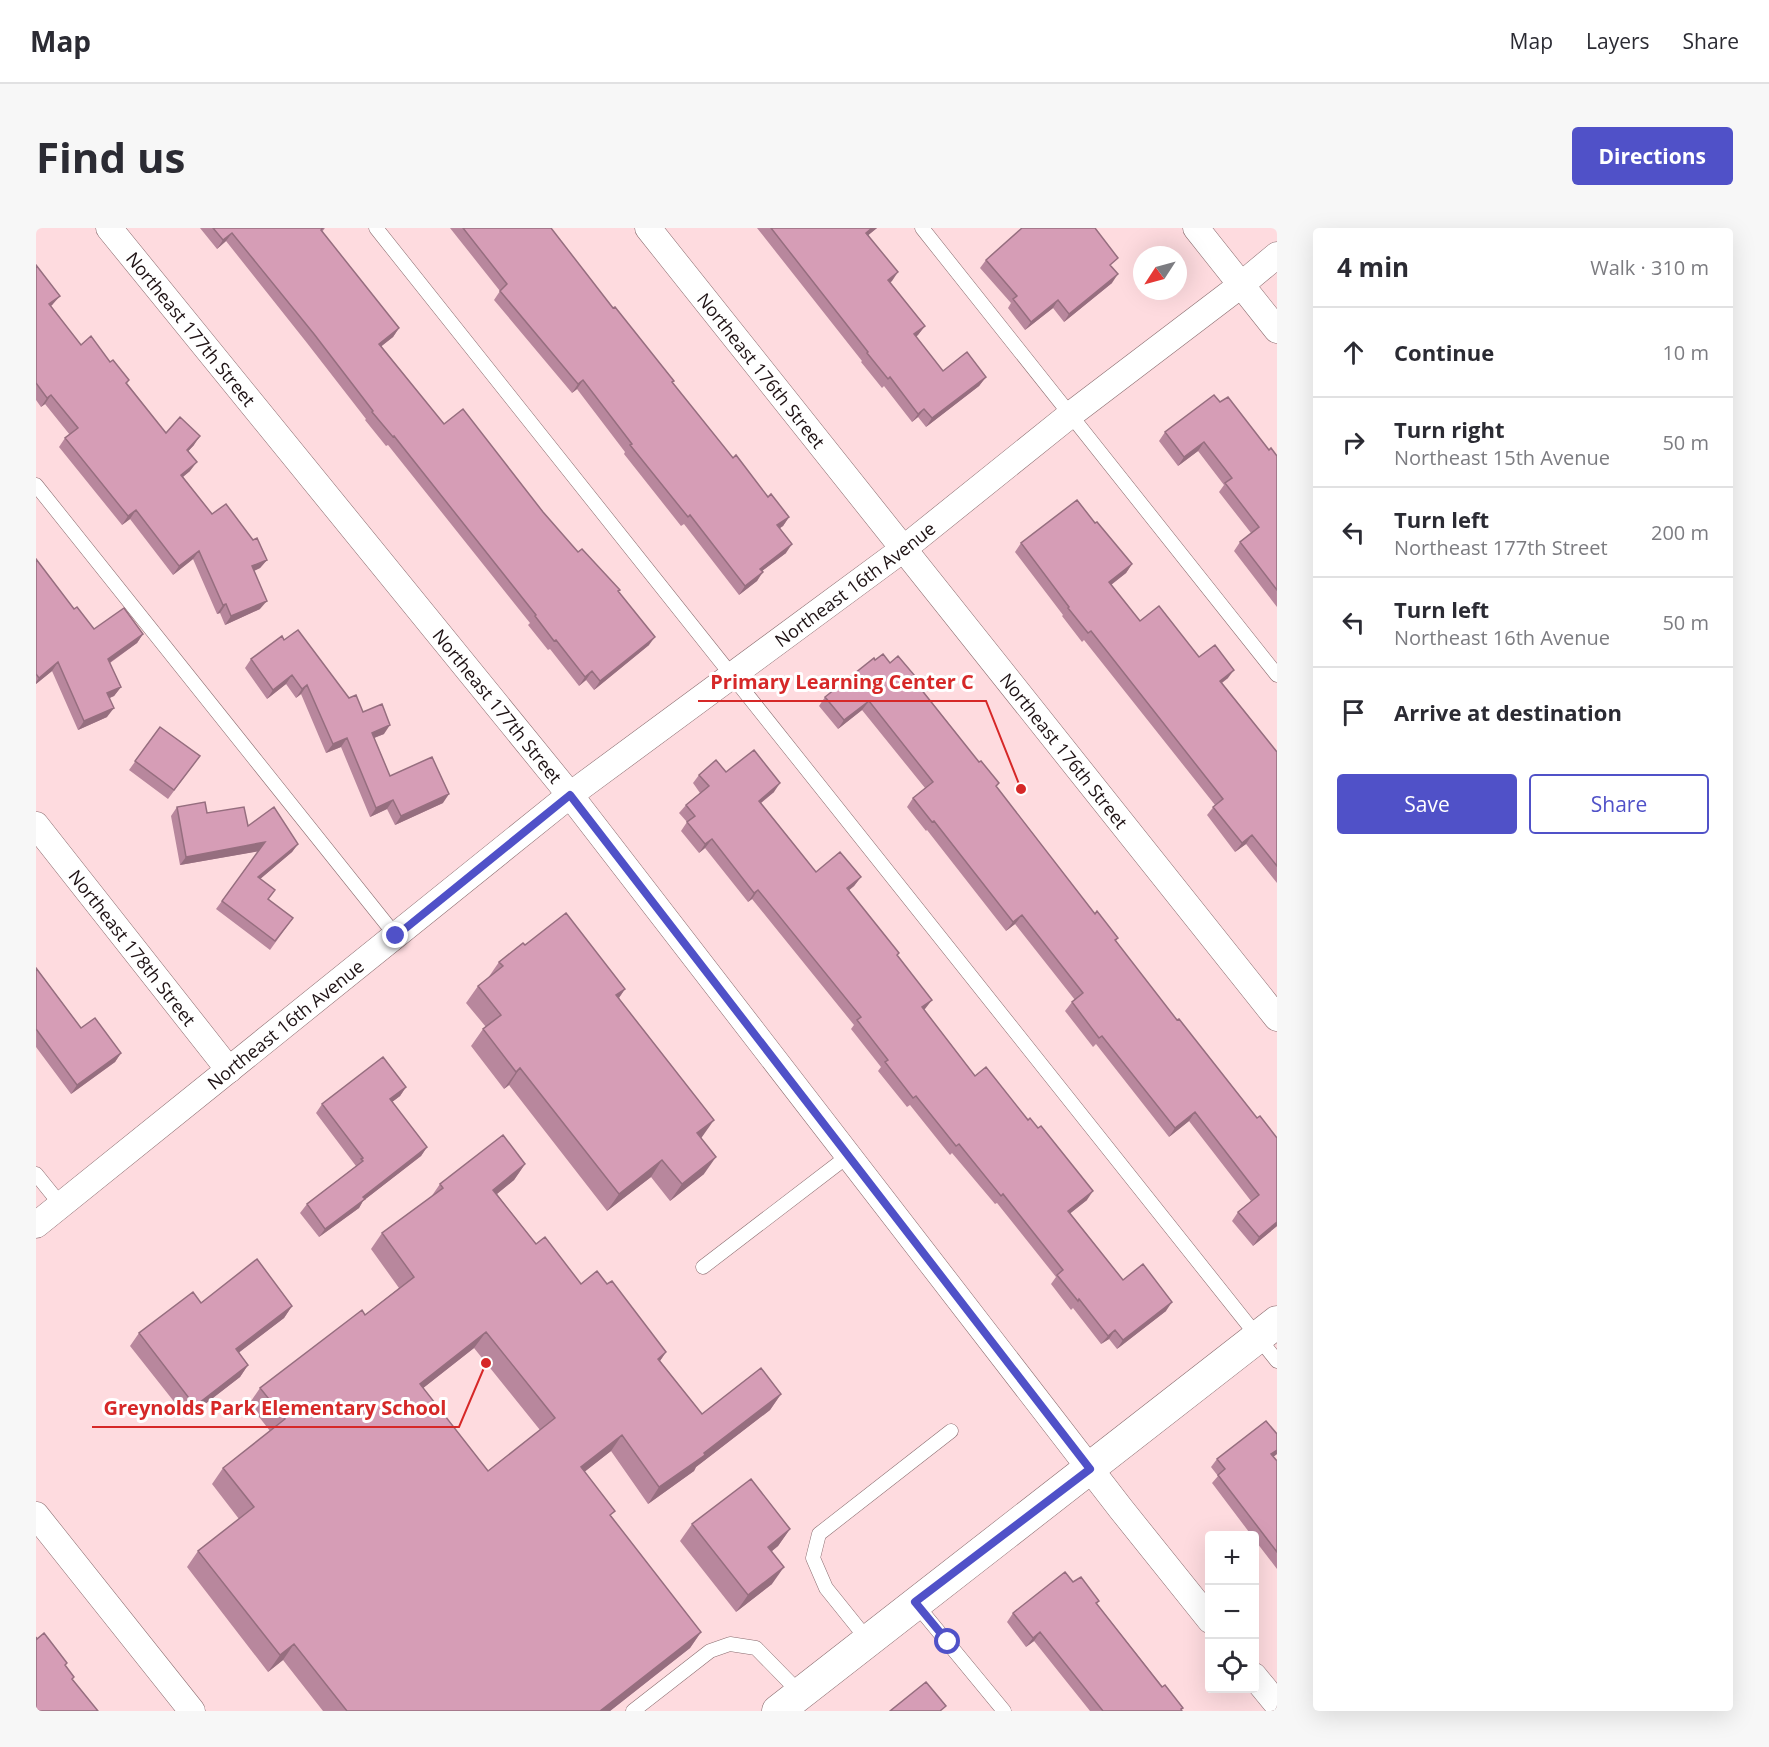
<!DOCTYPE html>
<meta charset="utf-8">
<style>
:root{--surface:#fff;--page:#f7f7f7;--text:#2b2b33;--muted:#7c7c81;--line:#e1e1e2;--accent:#5051c8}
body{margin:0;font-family:"Open Sans",sans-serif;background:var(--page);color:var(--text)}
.controls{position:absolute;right:18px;bottom:18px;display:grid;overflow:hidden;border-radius:6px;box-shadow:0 6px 24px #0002}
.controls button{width:54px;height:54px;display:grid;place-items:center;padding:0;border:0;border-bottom:2px solid var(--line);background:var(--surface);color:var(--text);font:30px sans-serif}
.compass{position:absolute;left:1097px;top:18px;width:54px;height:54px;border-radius:50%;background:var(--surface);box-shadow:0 6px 24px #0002;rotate:234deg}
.stop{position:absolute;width:18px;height:18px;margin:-14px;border:4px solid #5051c8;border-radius:50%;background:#fff}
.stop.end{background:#5051c8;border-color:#fff;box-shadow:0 2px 6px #0008}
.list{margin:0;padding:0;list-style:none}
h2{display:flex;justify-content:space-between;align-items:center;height:78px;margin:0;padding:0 24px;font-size:26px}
h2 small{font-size:20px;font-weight:400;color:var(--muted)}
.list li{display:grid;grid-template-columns:39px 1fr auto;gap:18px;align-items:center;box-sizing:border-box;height:90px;padding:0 24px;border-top:2px solid var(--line)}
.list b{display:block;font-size:22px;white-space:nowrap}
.list p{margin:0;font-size:20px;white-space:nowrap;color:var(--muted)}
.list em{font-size:20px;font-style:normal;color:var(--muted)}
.actions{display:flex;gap:12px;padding:18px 24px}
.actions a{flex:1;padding:14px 0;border:2px solid var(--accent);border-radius:6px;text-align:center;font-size:21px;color:var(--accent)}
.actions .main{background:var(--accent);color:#fff}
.icon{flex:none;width:33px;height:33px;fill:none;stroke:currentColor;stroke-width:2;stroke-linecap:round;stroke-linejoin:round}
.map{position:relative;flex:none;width:1241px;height:1483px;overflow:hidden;border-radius:6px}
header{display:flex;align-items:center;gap:36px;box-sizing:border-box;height:84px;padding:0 30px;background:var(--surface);border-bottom:2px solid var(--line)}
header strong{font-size:28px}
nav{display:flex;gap:33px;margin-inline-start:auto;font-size:21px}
.intro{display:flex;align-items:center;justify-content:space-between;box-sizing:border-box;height:144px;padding:0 36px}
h1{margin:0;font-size:42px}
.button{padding:15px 27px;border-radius:6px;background:var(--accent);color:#fff;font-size:21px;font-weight:700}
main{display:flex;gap:36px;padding:0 36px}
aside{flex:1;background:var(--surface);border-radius:6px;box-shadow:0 6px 24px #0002}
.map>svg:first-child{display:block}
</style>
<header>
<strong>Map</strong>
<nav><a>Map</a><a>Layers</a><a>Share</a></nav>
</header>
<div class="intro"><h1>Find us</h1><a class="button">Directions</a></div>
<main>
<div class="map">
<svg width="1241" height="1483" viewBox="0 0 1241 1483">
<rect width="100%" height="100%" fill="#fedbdf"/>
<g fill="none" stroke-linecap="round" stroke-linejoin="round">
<g stroke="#8a6c6f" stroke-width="15">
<path id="service" d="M340,0L1241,1133
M886,0L1241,447
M0,257L360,708
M0,946L25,977
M667,1039L812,928
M879,1375L968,1483
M831,1411L790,1360L777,1330L783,1306L915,1203
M597,1483L674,1423L694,1416L720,1420L764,1465"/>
</g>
<g stroke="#8a6c6f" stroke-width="27">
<g id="minor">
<path id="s1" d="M73,0L534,567L1085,1281L1174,1392"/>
<path id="s2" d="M612,0L1241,790"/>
<path d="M1160,0L1241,102"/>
<path id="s3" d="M0,597L193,842"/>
<path id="s4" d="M0,997L534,567L866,322L1034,187L1205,57L1241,27"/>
<path d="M0,1287L156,1483"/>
<path d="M1218,1448L1241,1476"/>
</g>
</g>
<g stroke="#8a6c6f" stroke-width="33">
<path id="tertiary" d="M742,1483L1241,1094"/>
</g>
<use href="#service" stroke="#fff" stroke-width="14"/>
<use href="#minor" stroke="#fff" stroke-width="26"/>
<use href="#tertiary" stroke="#fff" stroke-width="32"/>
</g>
<path fill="#b8879d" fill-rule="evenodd" d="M164,0H289L286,4L363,100L357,109L345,118L408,196L507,284L542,324L582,363L613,417L558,462L550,452L543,458L514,421L512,422L492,397L494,395L352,217L350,218L329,192L330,191L271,115L190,13L181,21Z
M414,0H516L515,1L577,80L638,153L636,155L697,230L732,269L753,289L747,298L744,300L750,325L726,343L721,353L703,367L648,296L645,298L588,226L589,224L541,161L536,165L458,72L464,63Z
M721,0H841L832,7L856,53L854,54L889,98L880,109L907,143L950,149L943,158L890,199L882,189L876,194L848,158L846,160L825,134L826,133Z
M950,32L1076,39V55L1028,94L1017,80L989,102L972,80L975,75L944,40Z
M0,37L17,76L15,78L45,117L74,134L93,152L91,155L130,205L158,217L152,223L154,243L147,249L176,286L231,332L224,340L218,343L224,381L189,397L184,385L181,386L157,331L137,347L94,291L86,297L23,219L29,210L34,207L9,176L5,179L0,172Z
M1184,174L1233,222L1241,228V379L1198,323L1204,314L1215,305L1183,264L1188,257L1162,223L1142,238L1123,213L1129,204Z
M1059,295L1096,336L1090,345L1075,357L1104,393L1163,429L1192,450L1186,455L1241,524V655L1210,616L1199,624L1171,587L1179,577L1048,412L1046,414L1026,388L1027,387L979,324L985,315Z
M0,331L38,381L58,401L107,406L101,415L74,435L85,459L78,468L73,470L71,489L42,502L16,443L0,456Z
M248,412L313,470L348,506L338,510L354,548L407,575L359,597L351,581L334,589L305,519L290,525L265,466L260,470L250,456L231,471L209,440L215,431Z
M839,432L854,435L879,448L877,450L943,534L963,555L960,559L1059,686L1082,710L1080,713L1241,998L1217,1018L1196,993L1202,984L1215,973L1153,893L1133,909L1060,816L1057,819L1029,783L1036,774L1039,772L979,696L970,703L891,602L890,603L871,579L877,570L889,560L826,482L802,501L783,478L789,469Z
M124,499L164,528L132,571L93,542Z
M690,544L738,564L725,575L780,644L825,649L818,658L813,662L861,728L889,781L888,782L939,848L1051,972L1034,985L1087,1052L1130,1083L1081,1121L1073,1111L1065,1116L1037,1080L1035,1082L1015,1056L1020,1049L961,975L959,976L916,925L914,927L874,877L871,879L842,843L845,839L815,801L818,797L716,671L712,674L669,620L663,625L645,603L651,594L643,585L650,577L664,565L657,555L663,547Z
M141,579L171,585L212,598L262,616L256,624L224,651L233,672L257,690L234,722L180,681L223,623L144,637L135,588Z
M489,717L589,761L583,770L666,909L665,910L668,946L634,973L615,949L571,983L473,857L468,861L435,818L447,801L450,799L430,775L442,758L452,750L463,734Z
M0,740L45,800L85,825L79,834L35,866L0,819Z
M370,859L364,868L356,874L391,919L385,928L327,973L323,980L283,1009L264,985L271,976L320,938L280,885L286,876Z
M489,936L478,952L461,966L500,1016L545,1056H571L630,1124L624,1133L666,1186L745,1166L734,1182L660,1239L658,1243L612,1276L575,1223L548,1244L575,1289L665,1404L654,1420L574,1483H287L247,1432L232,1444L151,1339L162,1323L203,1291L176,1256L187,1240L234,1203L213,1176L224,1160L329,1087L363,1060L335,1021L346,1005L395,969L404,956ZM438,1120L504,1202L452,1243L387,1160Z
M165,1075L256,1078L248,1090L203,1124L212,1137L204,1149L151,1190L94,1118L103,1105Z
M1241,1226L1237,1229L1241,1233V1341L1218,1311V1308H1216L1176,1255L1182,1248L1175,1239L1181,1231Z
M656,1296L754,1301L742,1318L735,1324L736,1356L700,1384L644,1313Z
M1037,1354L1063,1373L1061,1376L1146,1483H1054L998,1413L990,1419L971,1394L977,1385Z"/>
<path fill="#966e7f" d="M836,0H841L824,14L830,5Z
M196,5L190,13L181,21L187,12Z
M862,44L856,53L846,61L852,52Z
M1082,46L1076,55L1028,94L1033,86Z
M24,68L17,76L7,85L13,76Z
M1022,72L1017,80L989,102L995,94Z
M889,98L882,107L872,115L878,106Z
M363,100L357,109L337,125L343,116Z
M950,149L943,158L890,199L896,190Z
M547,152L541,161L536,165L542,156Z
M15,167L9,176L5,179L11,170Z
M888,181L882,189L876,194L882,186Z
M164,208L158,217L145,231L151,222Z
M1168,214L1162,223L1142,238L1148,229Z
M161,234L154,243L139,255L145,247Z
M100,282L94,291L86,297L92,288Z
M753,289L747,298L735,306L741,297Z
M756,316L750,325L718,349L724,341Z
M163,323L157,331L137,347L143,338Z
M231,332L224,340L209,347L216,338Z
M1096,336L1090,345L1067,363L1073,354Z
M727,344L721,353L703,367L709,358Z
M231,373L224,381L189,397L195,388Z
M190,376L184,385L181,386L187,377Z
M107,406L101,415L66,440L72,431Z
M619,409L613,417L558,462L564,453Z
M22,434L16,443L0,456V454L3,450Z
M1198,442L1192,450L1177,461L1184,453Z
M556,443L550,452L543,458L549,449Z
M256,447L250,456L231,471L237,462Z
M271,457L265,466L260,470L266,461Z
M85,459L78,468L65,474L71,465Z
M833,473L826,482L802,501L808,492Z
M78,480L71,489L42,502L48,493Z
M354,497L348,506L330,513L336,505Z
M311,510L305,519L290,525L297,516Z
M744,555L738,564L716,582L723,573Z
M413,566L407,575L359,597L365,588Z
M357,572L351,581L334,589L340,580Z
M1216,607L1210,616L1199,624L1206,615Z
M676,611L669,620L663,625L669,616Z
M229,614L224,623L144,637L150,629Z
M262,616L256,624L216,658L222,649Z
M825,649L818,658L805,669L811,660Z
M722,662L716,671L712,674L718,665Z
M986,687L979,696L970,703L977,694Z
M589,761L577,778L580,767Z
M896,772L889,781L880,788L886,779Z
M85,825L79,834L35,866L41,857Z
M484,840L473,857L468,861L480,844Z
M370,859L364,868L348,880L354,871Z
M1159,884L1153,893L1133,909L1139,900Z
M678,892L666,909L649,922L661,905Z
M391,919L385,928L327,973L323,980L283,1009L289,1001L327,969Z
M680,929L668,946L634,973L646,956Z
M626,932L615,949L571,983L583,966Z
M489,936L478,952L446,978L457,962Z
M1057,963L1051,972L1026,992L1032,983Z
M1241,994V998L1217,1018L1223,1009Z
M1136,1074L1130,1083L1081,1121L1087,1112Z
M256,1078L248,1090L192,1133L200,1121Z
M1079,1102L1073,1111L1065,1116L1072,1108Z
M450,1104L438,1120L372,1172L384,1156Z
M630,1124L619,1140L622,1131Z
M212,1137L204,1149L151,1190L159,1178Z
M745,1166L734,1182L660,1239L658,1243L612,1276L623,1259Z
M586,1207L575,1223L533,1256L545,1239Z
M1241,1222V1226L1229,1235L1235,1226Z
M754,1301L742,1318L720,1336L732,1319Z
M748,1339L736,1356L700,1384L712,1367Z
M665,1404L654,1420L574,1483H564Z
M1004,1404L998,1413L990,1419L997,1410Z
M258,1416L247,1432L232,1444L244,1427Z"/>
<path fill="#d69db6" stroke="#966e7f" stroke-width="1.5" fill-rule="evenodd" d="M177,0H287L285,2L363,100L343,116L408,196L427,181L507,284L542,324L546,321L584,362L582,363L619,409L564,453L556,443L549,449L520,412L518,413L499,388L500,387L358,208L357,209L336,184L337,183L278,106L196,5L187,12Z
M427,0H515L577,80L579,79L626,138L638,153L636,154L697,230L700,227L732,269L735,266L753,289L741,297L756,316L724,341L727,344L709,358L654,287L652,289L594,217L596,216L547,152L542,156L464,63L471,56Z
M735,0H836L830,5L862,44L852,52L889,98L878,106L907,143L931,124L950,149L896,190L888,181L882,186L854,149L852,151L831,125L832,124Z
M986,0H1059L1082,30L1074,37L1082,46L1033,86L1022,72L995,94L977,71L981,68L950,32Z
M0,37L24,68L13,76L45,117L55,108L74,134L77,132L93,152L90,155L130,205L144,189L164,208L151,222L161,234L145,247L176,286L190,276L217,312L221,310L231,332L216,338L231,373L195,388L190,376L187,377L163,323L143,338L100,282L92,288L29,210L42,200L15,167L11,170L0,155Z
M1178,167L1184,174L1192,169L1233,222L1235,220L1241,228V362L1204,314L1223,299L1189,255L1196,250L1168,214L1148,229L1129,204Z
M1041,272L1059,295L1061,294L1096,336L1073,354L1104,393L1123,378L1163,429L1179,417L1198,442L1184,453L1241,524V638L1216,607L1206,615L1177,579L1187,571L1055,403L1052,405L1032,380L1033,379L985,315Z
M0,331L38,381L41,379L58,401L88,380L107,406L72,431L85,459L71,465L78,480L48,493L22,434L3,450L0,446Z
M262,402L313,470L320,467L327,484L346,476L354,497L336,505L354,548L396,529L413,566L365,588L357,572L340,580L311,510L297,516L271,457L266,461L256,447L237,462L215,431L246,408L248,412Z
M847,426L854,435L862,428L879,448L876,450L943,534L945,533L963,555L960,558L1059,686L1061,683L1082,710L1079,712L1141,792L1143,791L1221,890L1224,888L1241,910V994L1223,1009L1202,984L1223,967L1159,884L1139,900L1066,808L1063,810L1036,774L1047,765L986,687L977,694L898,593L896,594L877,570L897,554L833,473L808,492L789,469L838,430L839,432Z
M124,499L164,528L138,562L99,533Z
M718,522L744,555L723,573L780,644L804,624L825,649L811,660L863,725L861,727L896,772L886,779L939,848L950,839L992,892L994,890L1002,900L1005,898L1057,963L1032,983L1087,1052L1107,1036L1136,1074L1087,1112L1079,1102L1072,1108L1043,1071L1042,1073L1021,1047L1027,1042L967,966L965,968L923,916L920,918L880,868L877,870L849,834L852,832L821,792L825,789L722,662L718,665L676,611L669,616L651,594L659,588L650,577L673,558L663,547L680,532L690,544Z
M169,574L171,585L208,579L212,598L238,579L262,616L222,649L239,662L232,671L257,690L239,713L186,673L229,614L150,629L141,579Z
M530,685L589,761L580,767L678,892L661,905L680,929L646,956L626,932L583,966L484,840L480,844L447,801L465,787L442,758L467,738L463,734L487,715L489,717Z
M0,740L45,800L59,790L85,825L41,857L0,801Z
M347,829L370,859L354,871L391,919L327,969L329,971L289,1001L271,976L327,933L325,931L327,930L286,876Z
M467,907L489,936L457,962L500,1016L509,1009L545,1056L561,1043L571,1056L576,1053L630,1124L622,1131L666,1186L725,1140L745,1166L668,1225L669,1227L623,1259L586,1207L545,1239L579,1283L574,1287L665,1404L564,1483H311L258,1416L244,1427L162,1323L218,1279L187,1240L249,1191L224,1160L326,1082L329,1087L378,1049L346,1005L407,960L404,956ZM450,1104L519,1190L452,1243L384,1156Z
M221,1031L256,1078L200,1121L212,1137L159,1178L103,1105L157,1064L165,1075Z
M1230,1193L1241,1206V1222L1235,1226L1241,1233V1324L1182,1247L1189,1241L1181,1231Z
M715,1251L754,1301L732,1319L748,1339L712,1367L656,1296Z
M1029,1344L1037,1354L1045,1349L1063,1373L1060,1375L1126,1459L1129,1457L1147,1480L1145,1481L1146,1483H1067L1004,1404L997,1410L977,1385Z
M8,1405L31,1435L29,1437L38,1449L36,1451L62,1483H0V1409L1,1411Z
M890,1454L910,1478L904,1483H854Z"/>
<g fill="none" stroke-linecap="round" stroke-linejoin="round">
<path stroke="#5051c8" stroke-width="8" d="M360,708L534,567L1054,1241L879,1374L912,1414"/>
</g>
<g text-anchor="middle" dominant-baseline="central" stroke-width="6" stroke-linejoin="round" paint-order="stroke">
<g font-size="18" fill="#1e1214" stroke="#fff">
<text stroke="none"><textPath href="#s1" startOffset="130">Northeast 177th Street</textPath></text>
<text stroke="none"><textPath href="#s2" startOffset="182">Northeast 176th Street</textPath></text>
<text stroke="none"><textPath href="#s4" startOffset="1040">Northeast 16th Avenue</textPath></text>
<text stroke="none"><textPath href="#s1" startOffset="616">Northeast 177th Street</textPath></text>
<text stroke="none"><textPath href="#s2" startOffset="668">Northeast 176th Street</textPath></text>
<text stroke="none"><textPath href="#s3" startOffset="156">Northeast 178th Street</textPath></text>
<text stroke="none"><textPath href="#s4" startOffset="320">Northeast 16th Avenue</textPath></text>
</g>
</g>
<path fill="none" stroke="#d62828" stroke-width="2" d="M985 561L950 473H662M450 1135L423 1199H56"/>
<g fill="#d62828" stroke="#fff" stroke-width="2">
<circle cx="985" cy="561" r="6"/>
<circle cx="450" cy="1135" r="6"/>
</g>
<g font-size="20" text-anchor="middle" font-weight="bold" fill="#d62828" stroke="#fff" stroke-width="6" stroke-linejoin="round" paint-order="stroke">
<text x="806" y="461">Primary Learning Center C</text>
<text x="239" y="1187">Greynolds Park Elementary School</text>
</g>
</svg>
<div class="controls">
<button>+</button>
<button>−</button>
<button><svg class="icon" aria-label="locate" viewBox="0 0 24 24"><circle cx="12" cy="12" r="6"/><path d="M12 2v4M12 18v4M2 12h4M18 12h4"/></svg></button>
</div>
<svg class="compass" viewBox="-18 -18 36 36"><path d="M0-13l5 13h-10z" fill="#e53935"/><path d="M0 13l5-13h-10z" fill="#7c7c81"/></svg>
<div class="stop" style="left:912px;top:1414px"></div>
<div class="stop end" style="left:360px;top:708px"></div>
</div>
<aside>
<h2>4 min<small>Walk · 310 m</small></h2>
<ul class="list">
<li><svg class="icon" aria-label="ahead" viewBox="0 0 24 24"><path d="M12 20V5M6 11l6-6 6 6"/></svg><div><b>Continue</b></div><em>10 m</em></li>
<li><svg class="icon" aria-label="right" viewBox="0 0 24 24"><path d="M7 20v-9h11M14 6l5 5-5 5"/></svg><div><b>Turn right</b><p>Northeast 15th Avenue</p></div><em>50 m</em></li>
<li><svg class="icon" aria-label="left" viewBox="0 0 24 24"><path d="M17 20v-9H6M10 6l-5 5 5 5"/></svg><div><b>Turn left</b><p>Northeast 177th Street</p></div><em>200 m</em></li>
<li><svg class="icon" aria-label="left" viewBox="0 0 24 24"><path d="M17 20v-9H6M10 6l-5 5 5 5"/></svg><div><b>Turn left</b><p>Northeast 16th Avenue</p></div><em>50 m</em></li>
<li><svg class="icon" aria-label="arrive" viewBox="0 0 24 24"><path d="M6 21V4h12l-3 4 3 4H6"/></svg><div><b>Arrive at destination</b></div></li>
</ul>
<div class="actions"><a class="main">Save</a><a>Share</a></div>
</aside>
</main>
